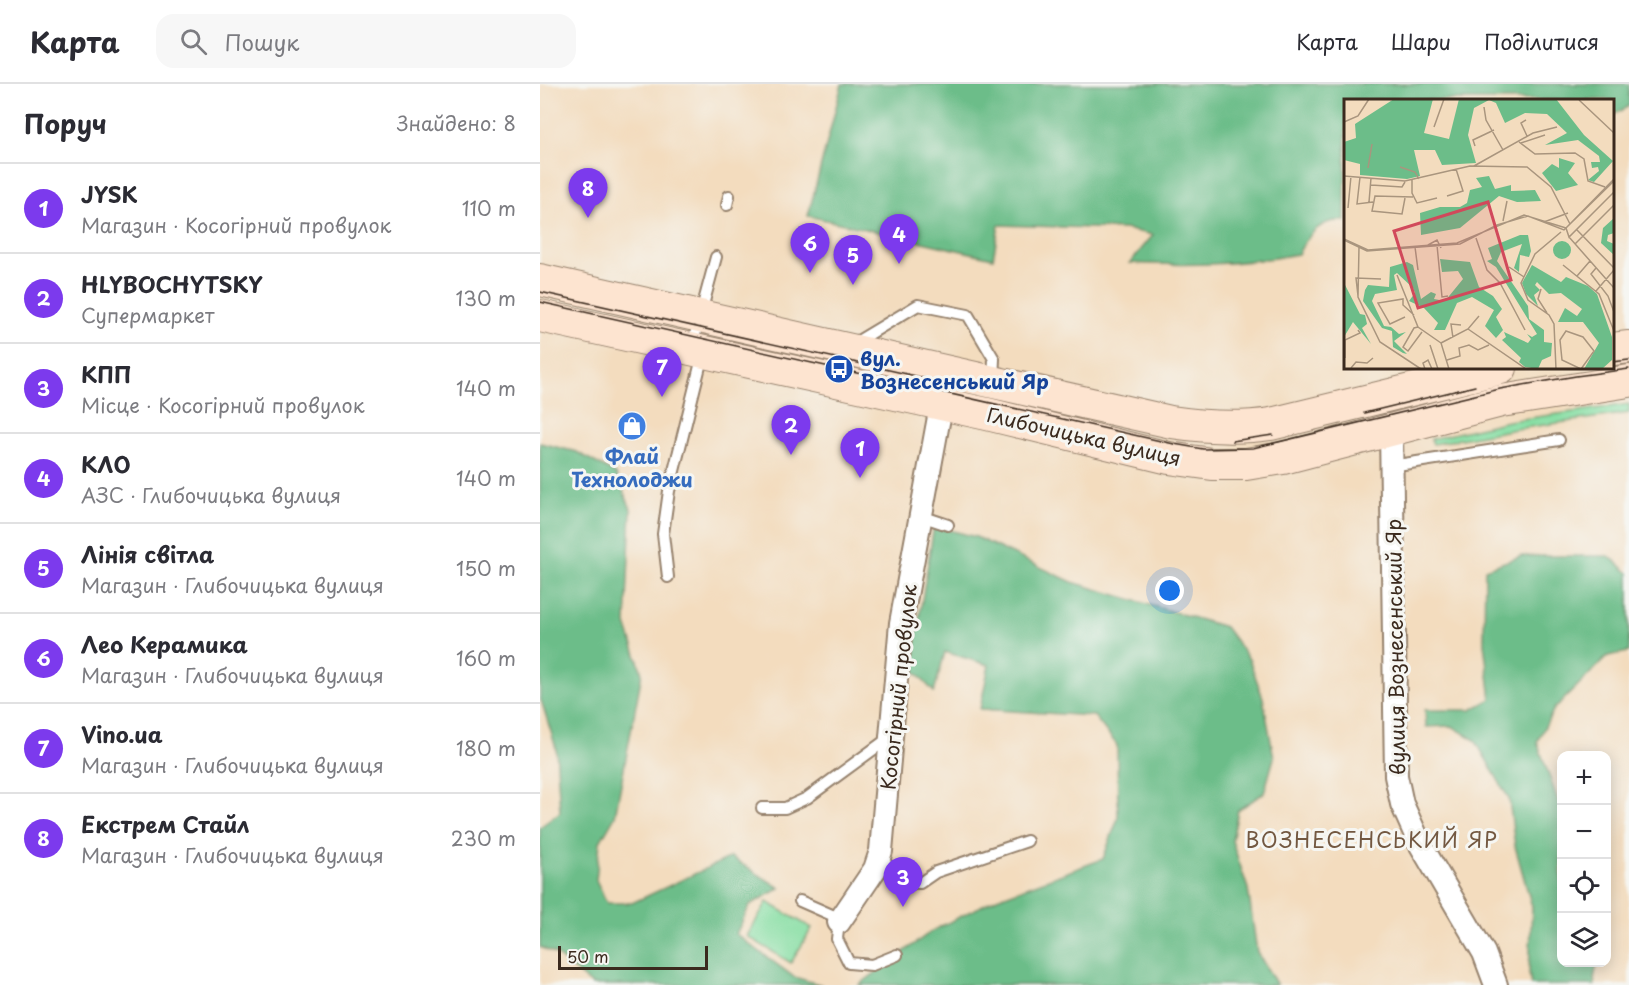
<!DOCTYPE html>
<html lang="uk">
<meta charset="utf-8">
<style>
:root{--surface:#fff;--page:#f7f7f7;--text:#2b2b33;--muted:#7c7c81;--line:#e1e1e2;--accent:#7c3aed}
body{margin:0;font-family:"Playpen Sans",sans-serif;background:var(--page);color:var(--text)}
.controls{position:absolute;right:18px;bottom:18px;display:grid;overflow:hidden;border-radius:12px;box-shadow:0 3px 15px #0003}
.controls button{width:54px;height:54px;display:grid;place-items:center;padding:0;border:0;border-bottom:2px solid var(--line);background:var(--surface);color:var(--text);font:30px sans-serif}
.scale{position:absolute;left:18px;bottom:15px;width:150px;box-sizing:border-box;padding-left:6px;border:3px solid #3b2a1e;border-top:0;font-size:16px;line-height:21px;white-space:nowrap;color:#3b2a1e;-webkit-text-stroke:4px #f6f6f2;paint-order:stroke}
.you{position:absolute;left:630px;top:507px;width:21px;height:21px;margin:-15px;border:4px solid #fff;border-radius:50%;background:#1a73e8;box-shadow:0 0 0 9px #1a73e833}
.badge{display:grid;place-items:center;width:39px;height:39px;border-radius:50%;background:var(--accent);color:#fff;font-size:20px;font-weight:700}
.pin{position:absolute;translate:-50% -50px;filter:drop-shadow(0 2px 3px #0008)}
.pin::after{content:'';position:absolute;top:32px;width:21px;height:18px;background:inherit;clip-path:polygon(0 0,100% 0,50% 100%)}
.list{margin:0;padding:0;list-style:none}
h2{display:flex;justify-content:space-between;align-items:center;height:78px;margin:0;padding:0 24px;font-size:26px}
h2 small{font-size:20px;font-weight:400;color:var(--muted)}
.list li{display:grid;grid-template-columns:39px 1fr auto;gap:18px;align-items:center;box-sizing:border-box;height:90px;padding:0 24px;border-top:2px solid var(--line)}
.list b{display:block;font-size:22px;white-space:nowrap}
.list p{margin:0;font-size:20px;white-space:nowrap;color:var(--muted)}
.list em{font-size:20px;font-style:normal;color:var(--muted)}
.icon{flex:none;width:33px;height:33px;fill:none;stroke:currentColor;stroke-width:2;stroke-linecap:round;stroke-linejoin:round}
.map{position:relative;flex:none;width:1089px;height:901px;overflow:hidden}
header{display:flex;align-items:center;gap:36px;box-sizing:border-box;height:84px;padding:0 30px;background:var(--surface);border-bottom:2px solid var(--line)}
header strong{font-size:28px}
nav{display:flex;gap:33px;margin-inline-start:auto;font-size:21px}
.search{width:420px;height:54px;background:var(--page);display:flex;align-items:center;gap:15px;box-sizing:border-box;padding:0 21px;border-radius:18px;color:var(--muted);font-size:22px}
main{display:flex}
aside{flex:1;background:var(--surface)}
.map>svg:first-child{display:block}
</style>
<header>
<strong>Карта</strong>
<div class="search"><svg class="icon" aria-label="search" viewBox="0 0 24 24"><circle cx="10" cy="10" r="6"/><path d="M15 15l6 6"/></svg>Пошук</div>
<nav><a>Карта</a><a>Шари</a><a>Поділитися</a></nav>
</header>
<main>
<aside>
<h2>Поруч<small>Знайдено: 8</small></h2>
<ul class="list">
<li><span class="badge">1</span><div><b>JYSK</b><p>Магазин · Косогірний провулок</p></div><em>110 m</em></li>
<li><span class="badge">2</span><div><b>HLYBOCHYTSKY</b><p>Супермаркет</p></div><em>130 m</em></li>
<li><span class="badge">3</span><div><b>КПП</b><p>Місце · Косогірний провулок</p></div><em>140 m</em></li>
<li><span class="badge">4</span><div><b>КЛО</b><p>АЗС · Глибочицька вулиця</p></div><em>140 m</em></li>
<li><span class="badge">5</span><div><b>Лінія світла</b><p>Магазин · Глибочицька вулиця</p></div><em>150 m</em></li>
<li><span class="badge">6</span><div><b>Лео Керамика</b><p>Магазин · Глибочицька вулиця</p></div><em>160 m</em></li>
<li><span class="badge">7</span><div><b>Vino.ua</b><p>Магазин · Глибочицька вулиця</p></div><em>180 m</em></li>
<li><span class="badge">8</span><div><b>Екстрем Стайл</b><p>Магазин · Глибочицька вулиця</p></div><em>230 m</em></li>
</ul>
</aside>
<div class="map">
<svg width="1089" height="901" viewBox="0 0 1089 901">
<rect width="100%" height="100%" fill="#f6f6f2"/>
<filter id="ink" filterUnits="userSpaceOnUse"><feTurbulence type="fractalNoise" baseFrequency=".0167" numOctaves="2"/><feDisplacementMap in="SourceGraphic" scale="12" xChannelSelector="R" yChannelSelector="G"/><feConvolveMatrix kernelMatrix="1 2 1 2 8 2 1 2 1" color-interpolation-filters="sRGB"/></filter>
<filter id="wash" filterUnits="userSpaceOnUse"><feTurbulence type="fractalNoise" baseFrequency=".008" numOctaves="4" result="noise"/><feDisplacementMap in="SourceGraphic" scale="24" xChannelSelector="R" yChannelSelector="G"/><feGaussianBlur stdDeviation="1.35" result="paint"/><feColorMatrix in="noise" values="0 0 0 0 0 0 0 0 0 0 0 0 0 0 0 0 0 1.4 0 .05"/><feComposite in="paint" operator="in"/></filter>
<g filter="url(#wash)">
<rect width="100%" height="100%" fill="#f3dcbe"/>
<path fill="#86dea3" stroke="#608460" stroke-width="1.5" d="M1089,320V329L976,345L893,360L891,355L968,337Z
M227,818L272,844L251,879L207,852Z"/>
<path fill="#6cbd89" stroke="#547454" stroke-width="1.5" d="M302,0H1089V22L1073,31L1072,16H806L805,137C781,134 768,151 758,170C700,181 649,182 590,179L613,151L585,145L459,141L453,174L268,132Z
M0,359L37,368L76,390L91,425L86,540L102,589L75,732L60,758L56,796L67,819H92L191,773L240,804L210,821L196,850L254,893L282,901H52L15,870L0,863V743L20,728L16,664L0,613Z
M394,442L436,453L532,498L685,543L709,575L723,614L734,674L724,709L698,726L692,757L708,805L717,868L737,901H319L392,847L457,814L563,775L578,734L577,661L554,632L440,625L449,581L405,568L394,608L375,588L376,553Z
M981,472H1069L1089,489V568L1068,572L1014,625L997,658L1021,725L1022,878L1057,879L1054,895L1055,901H991L989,889L992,823L975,762L969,715L935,656L912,642L886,643L885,626H931L951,615L944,559L945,485Z"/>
</g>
<g filter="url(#ink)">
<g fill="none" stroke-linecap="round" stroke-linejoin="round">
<g stroke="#97836e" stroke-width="14">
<path id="service" d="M187,121L189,112
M313,260L378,221L428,231L454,275L453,294
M152,262L176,173
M851,382L1019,356
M381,432L408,441
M128,493L123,450L129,407L163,270
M222,724H245L267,714L349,654
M342,770L352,792L361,798L380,799L396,788L487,757
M260,817L301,835
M299,838L297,855L309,879L332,881L357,871"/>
</g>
<g stroke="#97836e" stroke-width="26">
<path id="minor" d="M851,346L856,692L862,720L879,758L944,869L956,901
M299,838L335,785L341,767L361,539L404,306"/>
</g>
<g stroke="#97836e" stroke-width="34">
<path id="secondary" d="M0,196L631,338C665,343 697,345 731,340L961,284
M0,232L447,330L629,374L672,380H706L743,374L961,317L1089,297
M1072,265L1089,263"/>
</g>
<use href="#service" stroke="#fff" stroke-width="10"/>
<use href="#minor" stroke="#fff" stroke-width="22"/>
<use href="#secondary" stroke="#fde4d0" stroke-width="32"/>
<path stroke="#3b2a1e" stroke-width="1.5" d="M0,208L434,305
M0,218L634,360L663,365L713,364L960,305L1036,292L1089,285
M1072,278L1089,276
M824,329L935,302
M692,357L733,351"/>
</g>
</g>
<defs>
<g id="bus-disc" transform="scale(1.5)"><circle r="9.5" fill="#1a4fb4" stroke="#f6f6f2"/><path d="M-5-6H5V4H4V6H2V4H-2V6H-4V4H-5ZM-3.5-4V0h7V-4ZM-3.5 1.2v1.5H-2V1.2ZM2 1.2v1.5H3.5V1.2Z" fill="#fff"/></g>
<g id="shop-disc" transform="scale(1.5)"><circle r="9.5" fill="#3f7fe0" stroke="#f6f6f2"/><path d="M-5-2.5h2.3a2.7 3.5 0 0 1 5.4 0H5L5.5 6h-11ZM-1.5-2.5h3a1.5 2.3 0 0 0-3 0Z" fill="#fff"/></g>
</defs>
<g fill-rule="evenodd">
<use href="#bus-disc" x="299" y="285"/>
<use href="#shop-disc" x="92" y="342"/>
</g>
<g text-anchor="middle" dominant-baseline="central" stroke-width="6" stroke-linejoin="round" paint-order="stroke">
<g font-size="20" font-weight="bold" fill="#164399" stroke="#f6f6f2" text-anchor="start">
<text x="320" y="274">вул.<tspan x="320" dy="23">Вознесенський Яр</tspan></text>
</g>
<g font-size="20" fill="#3b2a1e" stroke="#f6f6f2">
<text transform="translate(544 352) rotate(13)">Глибочицька вулиця</text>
<text transform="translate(855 563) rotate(-91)">вулиця Вознесенський Яр</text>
<text transform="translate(358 603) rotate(-84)">Косогірний провулок</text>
</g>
<g font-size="20" font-weight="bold" fill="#366cbe" stroke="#f6f6f2">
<text x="92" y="372">Флай<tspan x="92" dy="23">Технолоджи</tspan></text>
</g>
<g font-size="21" letter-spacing="1.5" fill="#735841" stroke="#f6f6f2">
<text x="832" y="755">ВОЗНЕСЕНСЬКИЙ ЯР</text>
</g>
</g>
<g transform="translate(804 15)">
<rect width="270" height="270" fill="#f3dcbe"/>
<path d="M50,0H89L80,34L105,40L115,0H212L240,36L269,62L250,83L244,81L255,72L254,68L248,69L247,63H256L255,57L234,41L201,46L223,34L203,15L181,14L161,24L152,4L145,1L130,9L124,36L132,64L98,66L91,51H70L76,77L63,80L16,76V65L0,61V43L12,39L11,25ZM215,59L231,64L224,74L234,86L212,92L198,74L208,65L215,69ZM145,77L151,90L167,86V92L191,91L197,102L173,103L155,97L116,129L77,136L76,114L96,108H116L123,104L126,91L138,88L132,79ZM270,119V134L264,136L263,142L270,145V156L257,144L259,129ZM176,136H184L187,152L185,158L176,156L175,173L170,169L178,145L157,153L153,162L184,207L185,220L200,231V243L208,244L207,257L198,261L194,270L181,268L175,263L177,259L158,241L162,238L160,233L184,244L187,240L183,235L188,238L193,235L152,168L143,162L148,160L144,149ZM209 151a9 9 0 1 1 18 0a9 9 0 1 1-18 0ZM96,160L126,163L135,188L149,197L158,210L152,218L159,231L152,239L141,227L150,211L128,198L113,204L101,231H90L94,224L80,209L65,202L71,194L69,189L53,174L50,176L53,191L31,195L28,202L40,227L47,228L55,235L62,233L50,242L63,255L59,254L49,248L48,232L38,229L19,202L21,191L24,186L45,188L46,168L63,163L69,166L77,200L87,193L92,195L90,200L101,202L119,180L114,172L98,173ZM188,166L217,183L222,178L244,187L253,195L268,238V261L258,270H240L255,244L239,223H214L221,209L233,217L238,210L217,194L205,195L193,183L191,186L196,191L190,196L194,207L182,195L178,184ZM0,184L16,215L21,216L23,225L18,229L27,245L9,223L0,238Z" fill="#6cbd89"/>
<path fill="none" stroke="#a9957e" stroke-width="1.5" d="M235,1L270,34M140,8L142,21L159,51M182,21L177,24L183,37M0,23L14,17L25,0M90,28L100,0M175,43L191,55L231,54L240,60L244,82L261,88M177,44L201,36M131,47L129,41L150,31M130,67L189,34L213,28M56,68L71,73L75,80M24,69L28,45M0,77L61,82L126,67L183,68L207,88L226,125M16,78L13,105L29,103M68,81V94L73,104L93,99M27,86L58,88L61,83M103,97L119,92L112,70M61,99L58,115L28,112L31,97L69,98M25,103L27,79M4,109L7,77M159,122L163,102M200,123L224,114M222,129L225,138L270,93M222,129L270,80M233,131L270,169M225,138L270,189M132,139L143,171L156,184L181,231M0,140L24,151L113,144L180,116L222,129M0,141L23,152L116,145L153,126L184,117L220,131L270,82M231,145L270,106M84,146L93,141L97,149M93,146L98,198L104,197M15,148L14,198L36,243L77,270M71,148L74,171M219,166L255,195L270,232M165,168L180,178M252,169L247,175L264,197L270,213M53,176L74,228L97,244M233,177L246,162M197,190L194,200L203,214M252,192L270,171M14,197L12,179L37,180M61,218L46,225L34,204L59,200V206L70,216M74,228L70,229L59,248L64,252L78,233M124,230L182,270M222,232L239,238L250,252L237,270L218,261L216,241ZM109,239L107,225L117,226M86,246L94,270M1,259V241L16,234L14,231M103,261L116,257L115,249L125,246L134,251L145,246M7,269L12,263L23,264L29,259M81,270L79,264L84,261L88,270M105,270L97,244L124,230L135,217M212,270L210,225L205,216L184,201L177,184L191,155L217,133"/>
<path fill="#d1495b" fill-opacity="0.15" stroke="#d1495b" stroke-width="3" d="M144,103L167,181L74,209L50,132Z"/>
<rect width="270" height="270" fill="none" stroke="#3b2a1e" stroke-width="3"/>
</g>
</svg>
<div class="controls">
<button>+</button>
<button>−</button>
<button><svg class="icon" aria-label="locate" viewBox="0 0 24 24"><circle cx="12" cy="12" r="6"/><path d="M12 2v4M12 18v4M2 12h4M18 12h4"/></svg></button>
<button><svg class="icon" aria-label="layers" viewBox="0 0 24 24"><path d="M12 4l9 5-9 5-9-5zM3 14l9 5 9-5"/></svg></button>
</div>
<div class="scale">50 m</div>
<div class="you"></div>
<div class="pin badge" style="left:320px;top:394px">1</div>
<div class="pin badge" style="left:251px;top:371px">2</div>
<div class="pin badge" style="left:363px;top:823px">3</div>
<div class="pin badge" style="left:359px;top:180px">4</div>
<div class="pin badge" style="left:313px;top:201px">5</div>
<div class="pin badge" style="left:270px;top:189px">6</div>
<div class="pin badge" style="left:122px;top:313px">7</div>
<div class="pin badge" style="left:48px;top:134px">8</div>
</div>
</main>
